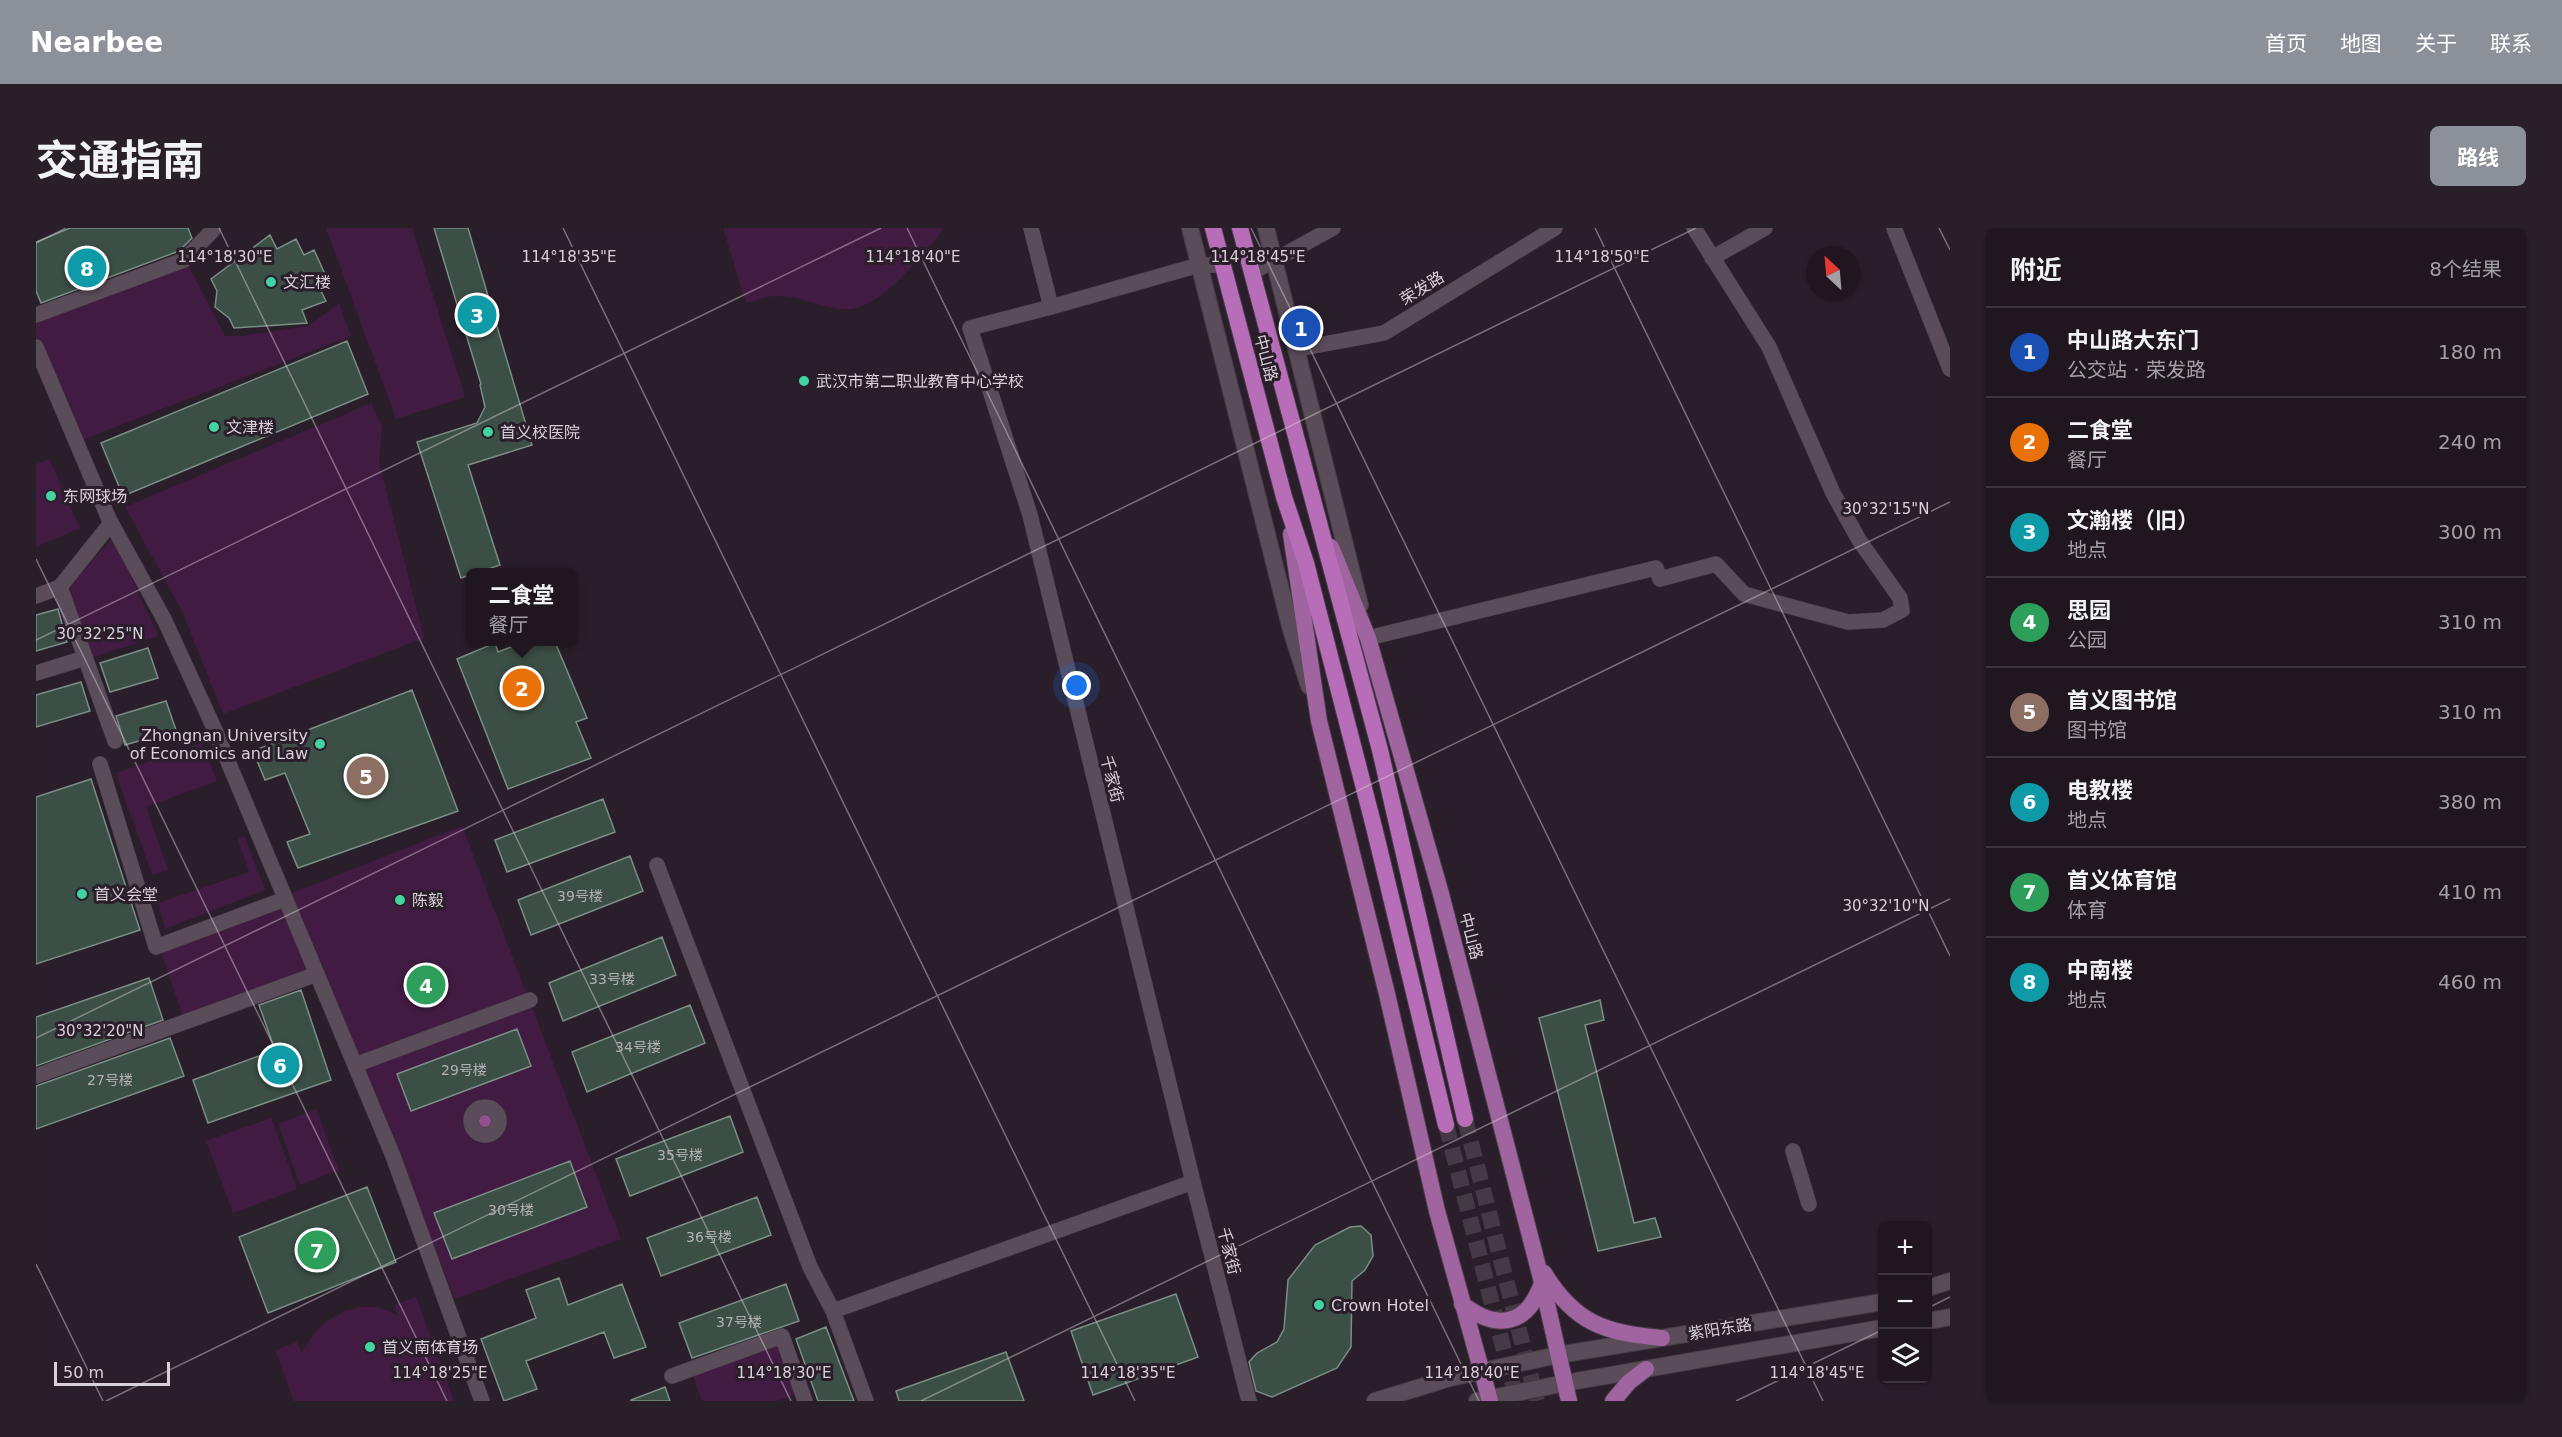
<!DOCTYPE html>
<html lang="zh">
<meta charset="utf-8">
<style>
:root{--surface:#201620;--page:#281f29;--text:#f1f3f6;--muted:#a29fa5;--line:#3d353e;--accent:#8c9099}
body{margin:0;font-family:"DejaVu Sans","Noto Sans SC",sans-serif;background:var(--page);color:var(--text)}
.controls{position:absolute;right:18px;bottom:18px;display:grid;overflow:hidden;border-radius:9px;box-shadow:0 2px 4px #0004}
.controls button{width:54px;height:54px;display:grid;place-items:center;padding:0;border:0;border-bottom:2px solid var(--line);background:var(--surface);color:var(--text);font:30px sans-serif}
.compass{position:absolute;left:1770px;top:18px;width:54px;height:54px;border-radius:50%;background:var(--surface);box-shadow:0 2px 4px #0004;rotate:334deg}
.scale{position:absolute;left:18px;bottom:15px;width:116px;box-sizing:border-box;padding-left:6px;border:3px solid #d9d1d9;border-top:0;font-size:16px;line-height:21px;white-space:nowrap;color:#d9d1d9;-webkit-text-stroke:4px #2a1e2a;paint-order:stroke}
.you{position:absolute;left:1041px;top:458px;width:21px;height:21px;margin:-15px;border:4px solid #fff;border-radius:50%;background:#1a73e8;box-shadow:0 0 0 9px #1a73e833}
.badge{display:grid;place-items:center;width:39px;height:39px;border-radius:50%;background:var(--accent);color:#fff;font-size:20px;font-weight:700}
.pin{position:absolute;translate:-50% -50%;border:3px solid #fff;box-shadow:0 2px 6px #0006}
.popup{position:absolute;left:430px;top:340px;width:111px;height:78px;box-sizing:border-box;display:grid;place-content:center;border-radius:9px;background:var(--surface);filter:drop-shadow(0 2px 4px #0005);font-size:20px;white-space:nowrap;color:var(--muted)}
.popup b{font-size:22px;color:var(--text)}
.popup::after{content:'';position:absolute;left:50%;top:100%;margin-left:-12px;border:12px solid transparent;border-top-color:var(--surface)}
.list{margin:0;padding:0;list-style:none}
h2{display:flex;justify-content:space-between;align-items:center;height:78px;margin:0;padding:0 24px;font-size:26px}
h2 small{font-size:20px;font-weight:400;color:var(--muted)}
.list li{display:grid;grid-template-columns:39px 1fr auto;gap:18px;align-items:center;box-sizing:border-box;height:90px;padding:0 24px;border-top:2px solid var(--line)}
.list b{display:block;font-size:22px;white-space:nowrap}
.list p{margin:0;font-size:20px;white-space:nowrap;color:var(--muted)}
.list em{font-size:20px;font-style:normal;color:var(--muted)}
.icon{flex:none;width:33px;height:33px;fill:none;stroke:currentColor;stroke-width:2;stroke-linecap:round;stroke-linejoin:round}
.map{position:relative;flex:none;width:1914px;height:1173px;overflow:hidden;border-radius:9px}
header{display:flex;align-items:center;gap:36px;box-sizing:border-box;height:84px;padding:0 30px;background:var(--accent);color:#fff}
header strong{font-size:28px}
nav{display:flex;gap:33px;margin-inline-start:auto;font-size:21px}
.intro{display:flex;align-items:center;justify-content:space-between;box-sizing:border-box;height:144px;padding:0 36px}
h1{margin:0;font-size:42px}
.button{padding:15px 27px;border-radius:9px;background:var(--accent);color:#fff;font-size:21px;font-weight:700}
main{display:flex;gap:36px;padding:0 36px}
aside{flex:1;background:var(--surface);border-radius:9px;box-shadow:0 2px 4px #0004}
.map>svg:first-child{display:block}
</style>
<header>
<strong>Nearbee</strong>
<nav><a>首页</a><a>地图</a><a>关于</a><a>联系</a></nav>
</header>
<div class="intro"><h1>交通指南</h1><a class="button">路线</a></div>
<main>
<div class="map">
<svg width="1914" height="1173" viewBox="0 0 1914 1173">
<rect width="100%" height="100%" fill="#2a1e2a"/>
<path fill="#421b43" d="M290,0H376L429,169L360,191Z
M687,0H905L906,3C888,26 846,78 815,81C791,83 769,69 746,68C735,67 721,72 710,75Z
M152,37L189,108H205L273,98L303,75L315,108L43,213L0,110V91Z
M335,175L346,197L343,234L388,410L187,486L146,383L89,279Z
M13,231L44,300L0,319V236Z
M77,309L122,408L54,430L33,367L34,358Z
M166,515L181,553L110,579L132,642L116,647L80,545Z
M426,598L585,1011L419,1071L256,665Z
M208,607L229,662L129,701L122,675L213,644L202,611Z
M246,677L273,745L147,789L124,721Z
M280,881L303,942L264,957L242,896Z
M235,890L261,961L197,985L170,913Z
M380,1069L418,1173H258L239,1122L261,1114L266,1125C282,1090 326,1064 362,1088L358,1077Z
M741,1117L758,1167L741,1173H666L657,1148Z"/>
<path fill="#915092" stroke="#a777a7" stroke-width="1.5" d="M440 894a9 9 0 1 1 18 0a9 9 0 1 1-18 0Z"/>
<path fill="#3c4f46" stroke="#798e84" stroke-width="1.5" d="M34,0H152L156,10L143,23L5,75L0,63V14Z
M398,0H432L496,217L432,237L464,337L425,350L381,214L441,195L449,179L444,157L445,156Z
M234,7L241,21L260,11L268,27L278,22L294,57L284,61L290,73L266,82L271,95L198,100L193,90L179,79L181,63L175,51Z
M311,113L332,166L87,268L65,215Z
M22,381L31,414L0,423V387Z
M488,414H519L551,490L540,494L555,530L472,561L421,431L459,415L462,424Z
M112,420L122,450L74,464L64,435Z
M45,454L54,483L0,499V467Z
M376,462L422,583L262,640L251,614L274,606L249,545L229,552L217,523Z
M130,473L140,502L89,517L80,488Z
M55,551L104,702L0,736V569Z
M567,571L579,604L471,644L459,612Z
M594,628L607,663L495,707L482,672Z
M626,709L640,747L527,793L513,755Z
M113,750L127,792L0,838V789Z
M265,762L295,852L172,895L157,852L239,822L223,777Z
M1564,772L1568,792L1549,797L1598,995L1619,990L1625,1009L1562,1023L1503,790Z
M654,777L669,815L551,864L536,824Z
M481,801L495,838L375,883L361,846Z
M134,810L148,848L0,901V858Z
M694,888L707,924L594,968L580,931Z
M534,933L551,979L416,1031L398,985Z
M331,959L360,1034L232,1085L203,1009Z
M721,969L735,1007L625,1048L611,1010Z
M1325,998L1335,1007L1337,1028L1329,1042L1316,1053L1315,1119L1301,1140L1236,1169L1220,1163L1213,1134L1221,1125L1241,1114L1248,1101L1252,1052L1279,1017L1314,999Z
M523,1050L532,1077L586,1056L610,1119L578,1130L568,1104L490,1133L501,1161L468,1173L445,1111L500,1090L490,1062Z
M750,1056L763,1093L656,1130L643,1095Z
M1140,1066L1162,1129L1057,1167L1035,1103Z
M790,1099L818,1173H782L760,1111Z
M970,1124L988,1173H863L860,1163Z
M629,1159L634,1173H595V1172Z"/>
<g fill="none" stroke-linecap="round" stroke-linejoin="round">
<path stroke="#443944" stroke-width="16" stroke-dasharray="16 8" stroke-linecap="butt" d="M1429,891L1501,1173
M1410,897L1481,1173"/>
<g stroke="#463c46" stroke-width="16">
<path id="minor" d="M995,0L1015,79L934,100L994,287L1157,954L1213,1173
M1858,0L1914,141
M1676,30L1729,0
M1217,44L1297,0
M1015,79L1163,37H1187
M0,87L148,32L177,2
M0,119L73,291L129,393L178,500L357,928L446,1173
M1261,121L1348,105L1519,0
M75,295L24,359L79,513
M0,368L24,359
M1332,410L1620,340L1624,351L1680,336L1708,366L1812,394L1847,392L1866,382L1864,370L1823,312L1797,265L1733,119L1658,0
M0,445L49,430
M64,536L120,719L249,671
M621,637L774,1039L797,1083L830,1173
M319,837L494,772
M0,848L281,746
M435 893a14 14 0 1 1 28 0a14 14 0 1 1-28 0Z
M1757,923L1773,976
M797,1083L1157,954
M636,1148L746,1108L769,1173"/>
</g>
<g stroke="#463c46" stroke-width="18">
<path id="tertiary" d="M1154,0L1255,402L1273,458
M1230,0L1324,377"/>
</g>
<g stroke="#463c46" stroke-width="18">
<path id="secondary" d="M1892,1060L1914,1053
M1892,1093L1914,1089
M1339,1173L1414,1150L1522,1127L1846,1074
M1441,1173L1529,1155L1846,1100"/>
</g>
<g stroke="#463c46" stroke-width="18">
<path id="primary" d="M1255,306L1283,493L1351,766L1401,983L1454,1173
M1295,319L1332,410L1405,666L1506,1054L1533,1173
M1508,1045C1539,1096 1570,1105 1626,1110
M1426,1076C1461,1103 1491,1098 1506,1055
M1577,1173L1593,1154L1610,1141"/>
</g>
<g stroke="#463c46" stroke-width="18">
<path id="trunk" d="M1177,0L1248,269L1270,335L1338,599L1410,897
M1204,0L1344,522L1429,891"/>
</g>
<use href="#minor" stroke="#5a4c59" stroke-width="15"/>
<use href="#tertiary" stroke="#5a4c59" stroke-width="16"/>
<use href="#secondary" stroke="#5a4c59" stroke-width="16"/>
<use href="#primary" stroke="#a065a0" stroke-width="16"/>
<use href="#trunk" stroke="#b86db8" stroke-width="16"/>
</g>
<path fill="none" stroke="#d9d1d9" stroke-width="1.5" stroke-opacity="0.45" d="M183,0L755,1173M527,0L1099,1173M871,0L1443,1173M1215,0L1787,1173M1559,0L1914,728M1903,0L1914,22M0,15L30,0M0,331L411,1173M0,412L845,0M0,810L1660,0M0,1036L67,1173M1892,1080L1914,1069M70,1173L1914,274M885,1173L1914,671M1700,1173L1846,1102"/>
<g fill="#41d4a1" stroke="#2a1e2a" stroke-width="2">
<circle cx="235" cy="54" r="6"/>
<circle cx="768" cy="153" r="6"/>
<circle cx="178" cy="199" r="6"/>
<circle cx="452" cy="204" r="6"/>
<circle cx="15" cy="268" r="6"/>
<circle cx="284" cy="516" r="6"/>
<circle cx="46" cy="666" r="6"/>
<circle cx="364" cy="672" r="6"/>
<circle cx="1283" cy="1077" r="6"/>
<circle cx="334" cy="1119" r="6"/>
</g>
<g text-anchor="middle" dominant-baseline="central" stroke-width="6" stroke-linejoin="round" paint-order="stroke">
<g font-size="14" fill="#b2b0b4">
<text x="544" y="668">39号楼</text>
<text x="576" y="751">33号楼</text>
<text x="602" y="819">34号楼</text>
<text x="428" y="842">29号楼</text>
<text x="74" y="852">27号楼</text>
<text x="644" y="927">35号楼</text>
<text x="475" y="982">30号楼</text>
<text x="673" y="1009">36号楼</text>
<text x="703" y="1094">37号楼</text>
</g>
<g font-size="16" fill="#d9d1d9" stroke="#2a1e2a" text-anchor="start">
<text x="247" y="54">文汇楼</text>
<text x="780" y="153">武汉市第二职业教育中心学校</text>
<text x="190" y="199">文津楼</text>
<text x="464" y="204">首义校医院</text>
<text x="27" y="268">东网球场</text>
<text x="272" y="507" text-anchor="end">Zhongnan University<tspan x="272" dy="18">of Economics and Law</tspan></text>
<text x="58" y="666">首义会堂</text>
<text x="376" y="672">陈毅</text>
<text x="1295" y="1077">Crown Hotel</text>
<text x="346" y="1119">首义南体育场</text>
</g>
<g font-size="16" fill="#d9d1d9" stroke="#2a1e2a">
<text transform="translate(1386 60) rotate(-32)">荣发路</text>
<text transform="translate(1230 130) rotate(75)">中山路</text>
<text transform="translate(1076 551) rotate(76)">千家街</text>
<text transform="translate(1435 708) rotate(75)">中山路</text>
<text transform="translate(1193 1023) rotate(76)">千家街</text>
<text transform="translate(1684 1101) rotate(-9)">紫阳东路</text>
</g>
</g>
<g font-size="15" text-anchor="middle" fill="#d9d1d9" stroke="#2a1e2a" stroke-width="6" stroke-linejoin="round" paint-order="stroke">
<text x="189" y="34">114°18'30"E</text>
<text x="533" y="34">114°18'35"E</text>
<text x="877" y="34">114°18'40"E</text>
<text x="1222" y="34">114°18'45"E</text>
<text x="1566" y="34">114°18'50"E</text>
<text x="1850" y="286">30°32'15"N</text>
<text x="64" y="411">30°32'25"N</text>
<text x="1850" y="683">30°32'10"N</text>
<text x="64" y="808">30°32'20"N</text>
<text x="404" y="1150">114°18'25"E</text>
<text x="748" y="1150">114°18'30"E</text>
<text x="1092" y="1150">114°18'35"E</text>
<text x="1436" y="1150">114°18'40"E</text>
<text x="1781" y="1150">114°18'45"E</text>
</g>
</svg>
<div class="controls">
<button>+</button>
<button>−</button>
<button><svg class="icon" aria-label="layers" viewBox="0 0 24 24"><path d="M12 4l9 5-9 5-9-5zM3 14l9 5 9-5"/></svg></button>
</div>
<svg class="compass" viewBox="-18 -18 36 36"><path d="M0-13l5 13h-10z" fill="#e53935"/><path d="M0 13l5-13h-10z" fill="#a29fa5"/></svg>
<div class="scale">50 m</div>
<div class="you"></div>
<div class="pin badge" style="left:1265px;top:100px;background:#1a4fb4">1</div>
<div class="pin badge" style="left:486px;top:460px;background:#e8710a">2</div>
<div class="popup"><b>二食堂</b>餐厅</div>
<div class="pin badge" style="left:441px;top:87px;background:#0f9aa8">3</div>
<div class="pin badge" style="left:390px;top:757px;background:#2e9e5b">4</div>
<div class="pin badge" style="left:330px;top:548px;background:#8d6e63">5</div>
<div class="pin badge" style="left:244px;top:837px;background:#0f9aa8">6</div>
<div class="pin badge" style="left:281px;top:1022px;background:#2e9e5b">7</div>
<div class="pin badge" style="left:51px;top:40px;background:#0f9aa8">8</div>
</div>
<aside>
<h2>附近<small>8个结果</small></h2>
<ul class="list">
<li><span class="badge" style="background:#1a4fb4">1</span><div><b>中山路大东门</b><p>公交站 · 荣发路</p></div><em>180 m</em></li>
<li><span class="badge" style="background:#e8710a">2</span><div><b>二食堂</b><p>餐厅</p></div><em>240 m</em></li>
<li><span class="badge" style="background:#0f9aa8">3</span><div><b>文瀚楼（旧）</b><p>地点</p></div><em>300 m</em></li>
<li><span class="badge" style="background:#2e9e5b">4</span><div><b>思园</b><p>公园</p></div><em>310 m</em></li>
<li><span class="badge" style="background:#8d6e63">5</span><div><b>首义图书馆</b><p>图书馆</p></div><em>310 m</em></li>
<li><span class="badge" style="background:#0f9aa8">6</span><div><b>电教楼</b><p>地点</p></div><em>380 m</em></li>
<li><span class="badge" style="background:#2e9e5b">7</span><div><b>首义体育馆</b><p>体育</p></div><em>410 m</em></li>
<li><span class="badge" style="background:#0f9aa8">8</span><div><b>中南楼</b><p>地点</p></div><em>460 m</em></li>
</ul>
</aside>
</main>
